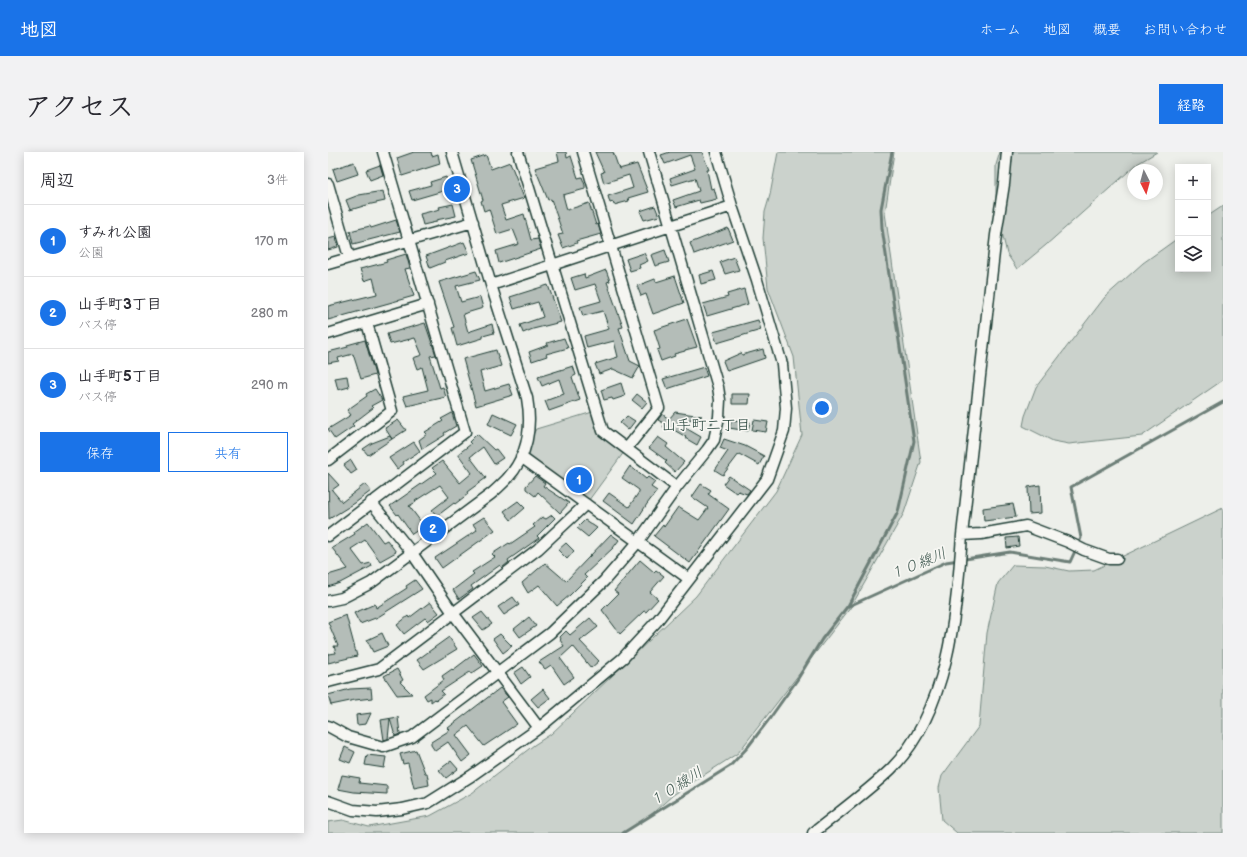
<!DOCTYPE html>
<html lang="ja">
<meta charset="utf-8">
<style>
:root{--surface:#fff;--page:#f2f2f3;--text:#2b2b33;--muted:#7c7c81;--line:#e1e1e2;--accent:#1a73e8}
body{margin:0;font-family:"Balsamiq Sans","Klee One",sans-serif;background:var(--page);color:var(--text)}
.controls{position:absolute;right:12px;top:12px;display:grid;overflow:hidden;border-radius:0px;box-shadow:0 2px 10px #0003}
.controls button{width:36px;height:36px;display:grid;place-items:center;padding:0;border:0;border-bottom:1px solid var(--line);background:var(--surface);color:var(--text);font:20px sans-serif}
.compass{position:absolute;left:799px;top:12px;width:36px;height:36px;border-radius:50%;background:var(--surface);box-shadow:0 2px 10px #0003;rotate:174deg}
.you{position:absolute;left:494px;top:256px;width:14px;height:14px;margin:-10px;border:3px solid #fff;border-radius:50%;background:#1a73e8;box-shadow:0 0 0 6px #1a73e833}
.badge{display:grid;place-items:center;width:26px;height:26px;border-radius:50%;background:var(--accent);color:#fff;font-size:13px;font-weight:700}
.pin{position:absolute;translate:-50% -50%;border:2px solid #fff;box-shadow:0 1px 4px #0006}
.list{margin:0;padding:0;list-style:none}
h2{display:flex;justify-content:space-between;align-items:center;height:52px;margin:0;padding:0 16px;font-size:17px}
h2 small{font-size:13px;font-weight:400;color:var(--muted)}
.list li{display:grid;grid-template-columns:26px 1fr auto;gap:12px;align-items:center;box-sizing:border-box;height:72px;padding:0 16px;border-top:1px solid var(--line)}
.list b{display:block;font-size:15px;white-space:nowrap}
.list p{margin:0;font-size:13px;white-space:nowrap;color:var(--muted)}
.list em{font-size:13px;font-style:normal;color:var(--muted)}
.actions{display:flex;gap:8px;padding:12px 16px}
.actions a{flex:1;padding:9px 0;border:1px solid var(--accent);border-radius:0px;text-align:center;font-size:14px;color:var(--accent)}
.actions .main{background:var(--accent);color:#fff}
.icon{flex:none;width:22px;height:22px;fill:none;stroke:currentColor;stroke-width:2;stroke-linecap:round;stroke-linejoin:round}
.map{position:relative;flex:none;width:895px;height:681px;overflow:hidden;border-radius:0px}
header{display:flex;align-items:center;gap:24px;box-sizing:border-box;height:56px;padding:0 20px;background:var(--accent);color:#fff}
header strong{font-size:19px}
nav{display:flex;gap:22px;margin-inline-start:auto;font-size:14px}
.intro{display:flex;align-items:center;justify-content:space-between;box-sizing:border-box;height:96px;padding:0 24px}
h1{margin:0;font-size:28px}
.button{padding:10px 18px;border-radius:0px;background:var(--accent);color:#fff;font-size:14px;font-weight:700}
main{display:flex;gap:24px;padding:0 24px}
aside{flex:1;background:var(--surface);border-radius:0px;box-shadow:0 2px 10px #0003}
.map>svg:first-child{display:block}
</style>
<header>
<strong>地図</strong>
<nav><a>ホーム</a><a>地図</a><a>概要</a><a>お問い合わせ</a></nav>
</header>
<div class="intro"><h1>アクセス</h1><a class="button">経路</a></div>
<main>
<aside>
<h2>周辺<small>3件</small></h2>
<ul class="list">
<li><span class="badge">1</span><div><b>すみれ公園</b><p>公園</p></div><em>170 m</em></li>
<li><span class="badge">2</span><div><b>山手町3丁目</b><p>バス停</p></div><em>280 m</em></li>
<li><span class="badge">3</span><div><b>山手町5丁目</b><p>バス停</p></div><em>290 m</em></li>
</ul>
<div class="actions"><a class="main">保存</a><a>共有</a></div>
</aside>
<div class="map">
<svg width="895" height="681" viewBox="0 0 895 681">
<rect width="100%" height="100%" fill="#edefea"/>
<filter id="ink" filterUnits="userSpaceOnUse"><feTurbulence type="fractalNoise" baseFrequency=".025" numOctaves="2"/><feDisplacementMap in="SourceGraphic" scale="8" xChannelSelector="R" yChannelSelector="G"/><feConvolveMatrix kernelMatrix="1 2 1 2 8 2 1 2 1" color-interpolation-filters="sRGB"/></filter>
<g filter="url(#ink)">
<path fill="#cbd2cc" stroke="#758880" d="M450,0H566L557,61L593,310L576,361L523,455L410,601L345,643L318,667L295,681H0V670L15,668L41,675L102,664L144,641L206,593L223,582L368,444L448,339L474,283L466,205L440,136L435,86L437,60L442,43Z
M672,0H829L809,12L718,93L689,117L679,102L673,76L668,47V13Z
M895,54V228L814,284L741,292L725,289L695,274L697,264L708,235L777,145L815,111L850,86V117H880V64Z
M268,259L275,279L299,296L258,352L193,305L208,277Z
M895,356V681H629L614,668L611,636L614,624L651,574L659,481L670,431L685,413L717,414L741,419L766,418Z"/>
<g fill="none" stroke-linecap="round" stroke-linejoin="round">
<path stroke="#6c7e77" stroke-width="3" d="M520,454L570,360L586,289L554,76L553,57L564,0
M295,681L402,614L419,596L442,566L469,528L494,487L519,455L618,410L682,400L742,410L753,386L743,335L895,250"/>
</g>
<path fill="#b4bdb8" stroke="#1f3d34" d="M86,0H103L104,4L110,2L112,12L74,24L69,6Z
M229,0H238L239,6L243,4L250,26L254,25L257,33V37L235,43L239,58L261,51L268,73L270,72L273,82L248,89L249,91L235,96L230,83L235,82L223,47L220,48L207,16L231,9Z
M267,0H285L291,17L309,12L320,40L300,46L301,49L286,53L285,50L282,51L280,44L305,36L301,23L276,31L273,21L276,20Z
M342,0H374L381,18H379L383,37L386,36L389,47L372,51L371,48L348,55L345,48L371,39L367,26L344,33L342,26L367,17L362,3L337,12L333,3Z
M158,3L163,17L182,10L196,46L173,53L178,68L196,62L203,88L210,87L213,97L171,111L168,99L191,92L185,77L169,82L161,57L156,59L153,49L155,48L143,8Z
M26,10L30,22L9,29L5,17Z
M52,13L55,23L42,28L38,18Z
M118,25L122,37L84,48L81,39L103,33L102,30Z
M55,39L57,49L39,53L22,58L18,48L31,43Z
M125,52L128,64L108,68V70L95,73L92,62L112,57L111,55Z
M327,54L331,64L316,68L312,59Z
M68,68L72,80L25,92L22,79L42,74L43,76Z
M400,76L405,88L366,102L362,91Z
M8,85L10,95L0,98V87Z
M136,90L141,101L117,109V110L102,116L98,104Z
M337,98L341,110L327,114L323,103Z
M316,101L320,109L311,113L312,116L302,119L298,107Z
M78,102L82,116L77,117L86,144L0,168V154L49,142L45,126L36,129L32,117L59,110L58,108Z
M406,105L411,118L397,122L392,110Z
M278,118L282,129L279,130L295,175L291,176L302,209L312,214L305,226L285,217L271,222L267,212L290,205L286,189L259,196L256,184L281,177L275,159L255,164L252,155L273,149L267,132L247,138L243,126L256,122L257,126Z
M148,119L152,128L128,134L133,150L152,145L155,156L135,162L140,180L164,172L166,181L155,184V186L129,194L124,176L126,175L111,130Z
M385,119L388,128L373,132L371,123Z
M347,124L356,151L325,162L318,142L313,144L309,134L327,127L328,130Z
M220,133L233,170L205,177L195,181L192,173L215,165L210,150L186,157L182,145Z
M416,137L420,152L379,164L375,152L400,145L399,142Z
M359,167L369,195L357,198V199L346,202L347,204L333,209L329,198L332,197L326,178Z
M430,168L433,178L389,191L385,180Z
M97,171L108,203L102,204L112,236L115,235L118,245L79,254L75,244L100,238L94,215L89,217L85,206L94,203L87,186L62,192L59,182Z
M236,186L240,196L218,202L219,204L204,209L201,200L220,193L219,191Z
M37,188L47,223L33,227L25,202L10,206L11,209L0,211V200L20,195L19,193Z
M435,197L437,206L399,219L395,209L413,201L414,203Z
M168,198L173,214L152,220L157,239L181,232L185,243L148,254L135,207Z
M245,214L248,223L244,225L252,248L221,259L217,249L236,242L231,227L214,234L210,225Z
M376,215L379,224L339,237L335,227Z
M19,224L21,235L10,238L7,226Z
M293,231L297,244L285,248L284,246L276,248L273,238Z
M47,237L54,248L43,254L45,256L24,272L26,274L7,287L0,277L23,263L19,258L39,244L38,242Z
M309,242L319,250L314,256L304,248Z
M404,242H422L421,252H404Z
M347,260L374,264L349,271L373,285L369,293L357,286L358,285L339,274L335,275L337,272L330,268L334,262L341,267Z
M124,261L128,274L116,281L117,283L94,297L91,288L99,282L97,280L115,269L113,267Z
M165,261L189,272L183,283L160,272Z
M299,264L307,269L300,278L292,271Z
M70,268L78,278L64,287L57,276Z
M404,268L422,270L420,279L401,276Z
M426,268L440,270L438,280L424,278Z
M149,282L166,298L168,297L175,306L166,312L155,295L142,305L158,326L139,340L140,342L127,352L126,351L109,364L104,358L121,345L112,333L87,349L88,350L81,354L96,374L84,382L70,362L69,363L62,354L109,321L104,316L114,309L132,331L144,321L130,302L143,292L141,290Z
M62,284L64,287L40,303L35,297L44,291Z
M330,285L340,292L338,295L356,310L347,320L337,311L339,309L321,296Z
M396,287L417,294L436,304L431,313L411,302L395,323L387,318L400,299L392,296Z
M86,290L92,299L75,310L76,312L69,317L61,306Z
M23,308L29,318L23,322L16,313Z
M302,314L318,327L320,325L327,330L323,335L329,339L319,352L306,372L275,349L281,341L301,355L311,340V338L294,326Z
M0,321L11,333L4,338L14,350L37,332L43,339L27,351L1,367Z
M207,324L217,331L215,334L241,351L232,361L210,340L207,344L198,337V334Z
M401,324L422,338L419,342L410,339L408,341L395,332Z
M373,332L383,338L380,342L401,357L362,411L326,384L335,373L336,375L350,355L371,368L380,356L364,345Z
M712,333L713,361L701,362L700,335Z
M190,349L197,356L183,368L176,359Z
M685,352L688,365L656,369L655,356Z
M224,363L227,366L209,384L211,386L180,408L181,410L174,416L172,413L143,434L145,437L131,447L125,438L146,422L144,420L167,405L164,402L181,391L182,392L207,375L205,373L214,365L218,367Z
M156,365L167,378L114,416L107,406L149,378L145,372Z
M257,368L269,376L260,385L249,376Z
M40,370L55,390L59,388L68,400L52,409L37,388L23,397L35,413L43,411L44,414L12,431L0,435V423L20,417L4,396L27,382L26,380Z
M283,382L291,388L285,396L256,423L259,426L242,443L229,454L211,433L200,441L194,431L217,411L238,429Z
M690,385L691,394L679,396L678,386Z
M238,391L246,399L239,407L230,398Z
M312,408L326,420L328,418L336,424L322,440L330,447L318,460L316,459L292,482L274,458L290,442L286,439Z
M87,428L94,437L50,465L32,472L26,461L47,452L48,456L79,436L78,434Z
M185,445L191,453L176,463L170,455Z
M102,450L111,461L100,469L97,466L76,482L69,473L80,464L81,466Z
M154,460L164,472L155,478L145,466Z
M18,463L29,504L0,511V502L8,501L6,494H10L0,470Z
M201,465L208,474L192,485L186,477Z
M262,466L270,475L252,489L271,509L263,516L245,494L232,506L246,525L236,532L223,513L217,517L211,510L236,494L232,488L233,487L232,485L238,479L242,483Z
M54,481L60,494L45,500L39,488Z
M172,482L184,494L175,501L165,487Z
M121,485L129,497L96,517L89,508Z
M146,502L155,514L143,522L142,520L113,539L116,542L108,548L107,547L103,550V546L99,548L96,543L116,528L114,524L124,517L125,518Z
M195,515L202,525L193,532L186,521Z
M69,517L75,528L72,530L84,542L69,543L56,524Z
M43,536L44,546L27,548L3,553L0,543L22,537Z
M172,536L180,545L173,550L189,572L156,594L140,574L128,583L143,603L134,610L120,590L107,599L103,593V590L122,578L120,576Z
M215,537L222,546L210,555L203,547Z
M43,561L38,572L29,573L28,563Z
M70,565L72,582L67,584L62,567L60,587L56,588L53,568Z
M17,595L27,600L22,611L12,607Z
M88,598L97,621H99L101,633L86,636L80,611L75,612L72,602Z
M39,603L58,605L56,616L37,613Z
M123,609L130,617L118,626L111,618Z
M14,623L32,626L31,631L59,634V642L26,640L10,637Z"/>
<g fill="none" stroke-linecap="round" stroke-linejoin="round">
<g stroke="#1f3d34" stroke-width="13">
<path id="minor" d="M190,0L275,279L349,335
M255,0L331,256L299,296
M0,32L21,105
M0,112L145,70
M163,133L404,54
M0,182L100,152
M193,305L361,427
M0,308L64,259L39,171
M43,350L84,401L125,461L211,576
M634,383L653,382L698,374L740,390L756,398L781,407H789
M0,384L137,280L55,0
M0,449L14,446L43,431L163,342C169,337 174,332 179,327C200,304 204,274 199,246L163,133L124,0
M0,530L51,517L210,397L258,352
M0,574L20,585L55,595L84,585L222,481L276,429L310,390L349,335L379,298L386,288L391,265L392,248L390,235L321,0
M0,649L25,658L49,660L74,657L100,651L143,624L211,576L295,506L329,469L439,327L456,279L458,256L454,212L429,128L404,54L388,0
M485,681C511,660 539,640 563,617C620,560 629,460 634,383L668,83L676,32L679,0"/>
</g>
<use href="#minor" stroke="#f6f6f2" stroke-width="10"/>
</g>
</g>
<g text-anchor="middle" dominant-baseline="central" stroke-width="3.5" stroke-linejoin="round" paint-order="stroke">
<g font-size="15" fill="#1f3d34" stroke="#f6f6f2">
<text x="378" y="273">山手町二丁目</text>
</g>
<g font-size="15" font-style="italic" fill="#3f5850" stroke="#f6f6f2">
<text transform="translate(590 412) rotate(-22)">１０線川</text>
<text transform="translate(348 635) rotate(-32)">１０線川</text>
</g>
</g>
</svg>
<div class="controls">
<button>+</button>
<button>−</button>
<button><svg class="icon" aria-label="layers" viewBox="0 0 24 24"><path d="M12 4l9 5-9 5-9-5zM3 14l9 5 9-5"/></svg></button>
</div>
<svg class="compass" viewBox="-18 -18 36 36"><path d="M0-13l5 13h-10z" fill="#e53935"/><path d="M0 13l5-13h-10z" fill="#7c7c81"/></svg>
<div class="you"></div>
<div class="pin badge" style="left:251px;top:328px">1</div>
<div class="pin badge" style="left:105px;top:377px">2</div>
<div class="pin badge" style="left:129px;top:37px">3</div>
</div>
</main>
